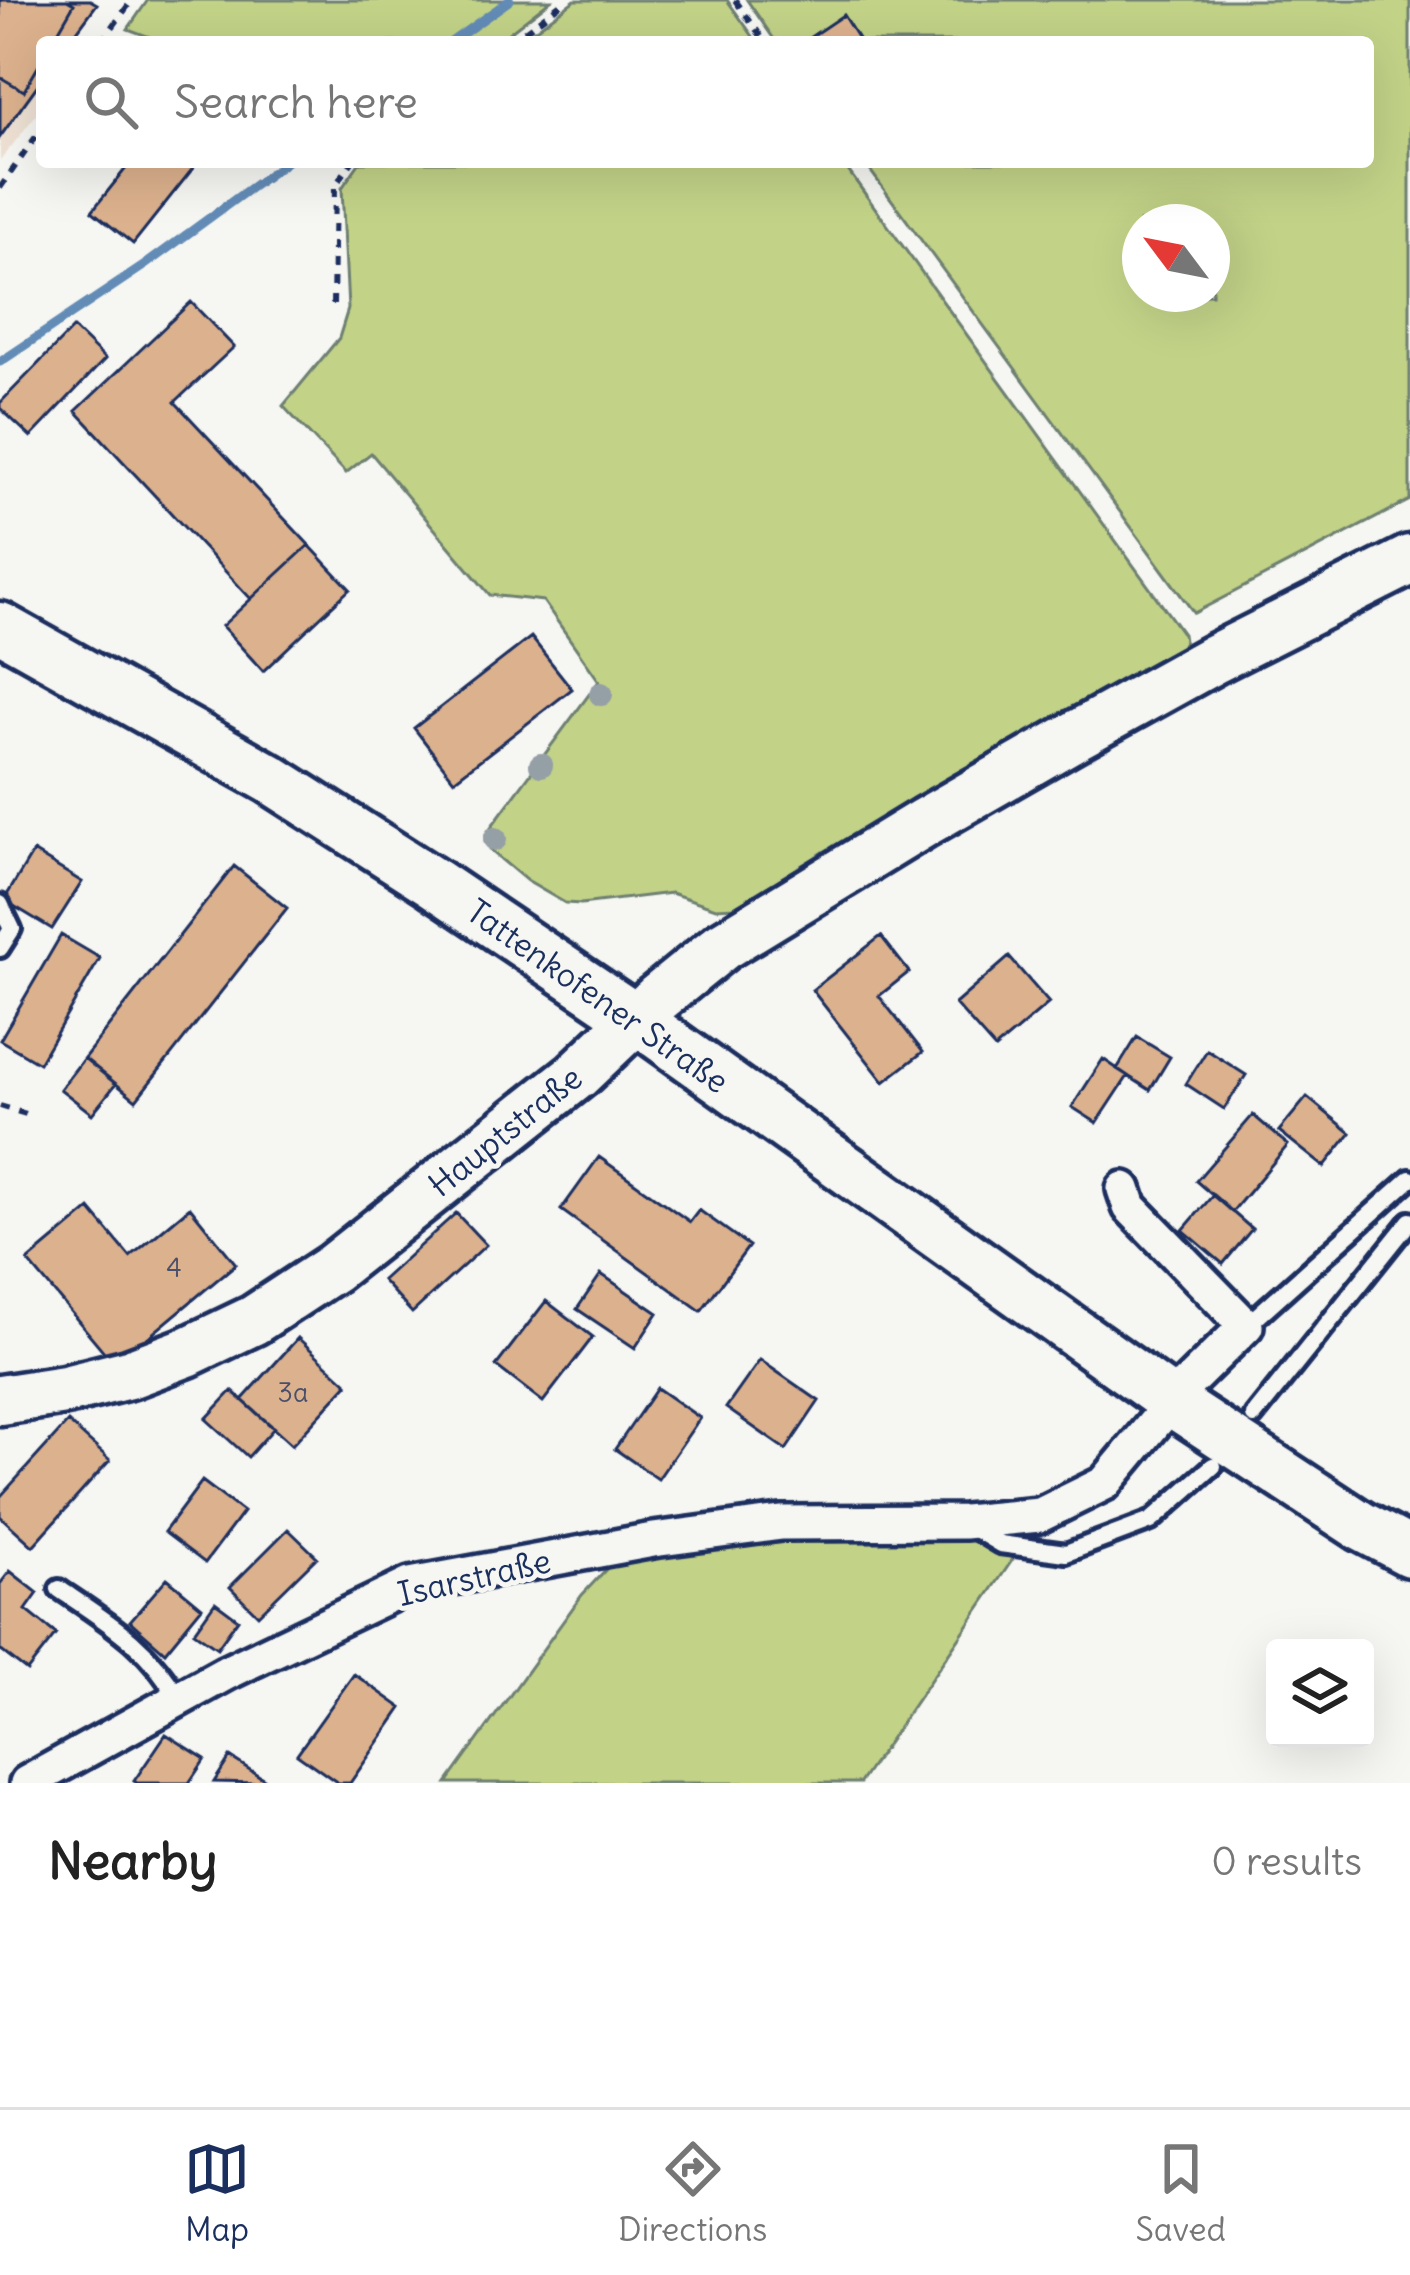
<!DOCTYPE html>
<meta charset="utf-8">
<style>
:root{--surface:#fff;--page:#f6f6f6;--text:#222;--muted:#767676;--line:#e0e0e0;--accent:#1b2f5e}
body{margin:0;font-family:Delius,sans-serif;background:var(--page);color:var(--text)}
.controls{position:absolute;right:36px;bottom:36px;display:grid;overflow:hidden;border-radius:12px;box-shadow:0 12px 48px #0002}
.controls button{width:108px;height:108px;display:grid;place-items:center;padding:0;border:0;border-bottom:3px solid var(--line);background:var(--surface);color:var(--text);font:60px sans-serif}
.compass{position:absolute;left:1122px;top:204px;width:108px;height:108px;border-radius:50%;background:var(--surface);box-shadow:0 12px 48px #0002;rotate:302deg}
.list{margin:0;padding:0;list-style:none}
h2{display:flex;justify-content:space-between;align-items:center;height:156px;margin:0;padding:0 48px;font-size:51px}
h2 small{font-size:39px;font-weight:400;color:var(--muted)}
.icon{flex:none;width:66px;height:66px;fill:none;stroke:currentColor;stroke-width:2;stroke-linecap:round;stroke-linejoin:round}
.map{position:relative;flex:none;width:1410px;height:1783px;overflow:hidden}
.search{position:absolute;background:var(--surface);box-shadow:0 12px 48px #0002;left:36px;right:36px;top:36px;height:132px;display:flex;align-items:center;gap:30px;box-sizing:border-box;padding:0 42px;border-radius:12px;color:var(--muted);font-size:45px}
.sheet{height:324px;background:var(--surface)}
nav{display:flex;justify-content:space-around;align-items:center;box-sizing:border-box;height:168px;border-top:3px solid var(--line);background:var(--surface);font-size:33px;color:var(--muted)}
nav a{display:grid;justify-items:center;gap:6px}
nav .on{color:var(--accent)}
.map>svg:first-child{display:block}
</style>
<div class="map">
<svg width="1410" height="1783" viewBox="0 0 1410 1783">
<rect width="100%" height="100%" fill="#f6f6f2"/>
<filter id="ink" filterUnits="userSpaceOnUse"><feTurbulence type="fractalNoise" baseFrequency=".00833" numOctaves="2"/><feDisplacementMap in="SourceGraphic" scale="24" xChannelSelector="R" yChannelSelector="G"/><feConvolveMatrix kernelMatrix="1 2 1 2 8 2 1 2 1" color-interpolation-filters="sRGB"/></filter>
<g filter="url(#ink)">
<path fill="#eee1d4" d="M42,79V107L0,161V137Z"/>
<path fill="#c2d287" stroke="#6e8072" stroke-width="3" fill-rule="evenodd" d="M148,0H551L497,42H163L128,29Z
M575,0H727L757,42H518Z
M747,0H1410V500L1194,613L864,162H1368V42H776ZM1140,222H1212V294H1140Z
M360,162H842L1183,634L1184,641L1179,651L735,907L716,908L671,893L581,904L565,903L527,881L491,851L487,842L488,831L599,681L543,601L490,595L371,453L346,473L283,406L339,338L348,309L342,188Z
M954,1534L1015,1556L860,1783H447L582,1595L613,1562L778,1539Z"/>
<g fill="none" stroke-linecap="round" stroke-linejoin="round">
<path stroke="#628bb6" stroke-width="9" d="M451,42L510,0
M0,362L145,265L286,162"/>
</g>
<path fill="#dcb18d" stroke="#1b2f5e" stroke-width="3" d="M0,0H67L74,4L52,42H42V60L24,91L0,77Z
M0,0H90L97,4L69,42H42V79L0,137Z
M843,15L860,42H803Z
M131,162H198L133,244L92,211Z
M191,302L234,347L175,402L309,545L251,599L76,411Z
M73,328L105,359L31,437L0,408V403Z
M309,545L350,589L263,671L222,626Z
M531,637L572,689L454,780L414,728Z
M33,852L82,882L52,929L4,900Z
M234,866L287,908L136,1100L84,1058Z
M61,935L100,958L39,1063L0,1040Z
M881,936L909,972L879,996L923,1052L884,1082L812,990Z
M1009,957L1049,1003L995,1049L955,1004Z
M1137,1037L1170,1057L1150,1090L1117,1069Z
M1207,1050L1246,1075L1224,1109L1186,1084Z
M84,1058L116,1084L92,1114L60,1089Z
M1103,1059L1128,1076L1097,1123L1072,1107Z
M1307,1097L1351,1133L1324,1167L1279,1131Z
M1253,1115L1288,1145L1232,1212L1196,1181Z
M599,1157L690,1222L699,1210L749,1246L701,1311L561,1210Z
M1213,1195L1252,1229L1223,1264L1183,1230Z
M190,1207L236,1264L115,1365L28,1261L90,1209L130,1257Z
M456,1213L486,1245L412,1313L382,1280Z
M601,1274L658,1313L635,1348L577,1309Z
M546,1301L593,1337L543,1402L496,1366Z
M298,1338L348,1384L292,1445L242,1400Z
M760,1360L819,1401L786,1450L726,1408Z
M657,1388L700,1418L658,1479L615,1449Z
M232,1391L274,1428L248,1457L206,1419Z
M68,1422L110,1460L33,1546L0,1516V1497Z
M202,1481L243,1512L205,1563L164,1532Z
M288,1529L317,1557L258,1615L230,1587Z
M10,1571L38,1593L26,1610L56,1634L27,1671L0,1650V1584Z
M167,1578L202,1607L165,1652L130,1621Z
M215,1602L238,1619L217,1648L194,1632Z
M354,1674L402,1708L350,1783H338L297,1754Z
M166,1734L205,1759L189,1783H137L134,1781Z
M230,1757L264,1779L261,1783L214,1782Z"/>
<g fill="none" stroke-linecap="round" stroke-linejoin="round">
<g stroke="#1b2f5e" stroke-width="26">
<path id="lane" d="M0,904L12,929L0,948
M1246,1326L1410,1179
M1254,1416L1410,1221
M970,1526L1000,1544L1066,1553L1151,1521L1213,1466
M59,1589C108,1622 150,1647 179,1700"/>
</g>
<g stroke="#1b2f5e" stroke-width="42">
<path id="street" d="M27,1783L226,1673L410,1585L653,1540L781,1523L964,1522L1040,1515L1105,1483L1187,1384L1246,1326L1130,1207L1124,1189"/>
</g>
<g stroke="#1b2f5e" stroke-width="57">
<path id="secondary" d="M0,627L271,779L434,883L636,1019L1172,1402L1361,1526L1410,1552
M0,1400L65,1390L129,1374L187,1352L254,1320L333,1268L577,1075L658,998L722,946L925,822L1073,737L1214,659L1410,560"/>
</g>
<path stroke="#1b2f5e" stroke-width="6" stroke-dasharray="9 9" stroke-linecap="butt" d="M735,0L765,42
M102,42L132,0
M510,42L566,0
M0,188L42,128
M333,305L335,186L352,162
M0,1106L26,1114"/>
<use href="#lane" stroke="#f6f6f2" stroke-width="16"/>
<use href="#street" stroke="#f6f6f2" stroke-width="33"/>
<use href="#secondary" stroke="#f6f6f2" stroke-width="48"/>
</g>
<g fill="#959fa6">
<circle cx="601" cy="694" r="12"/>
<circle cx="541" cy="765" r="12"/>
<circle cx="495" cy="839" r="12"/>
</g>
</g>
<g text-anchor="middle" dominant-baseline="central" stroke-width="10" stroke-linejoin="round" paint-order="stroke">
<g font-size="27" fill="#4b506a">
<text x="174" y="1267">4</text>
<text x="293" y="1392">3a</text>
</g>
<g font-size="33" fill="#1b2f5e" stroke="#f6f6f2">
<text transform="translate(598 996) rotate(35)">Tattenkofener Straße</text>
<text transform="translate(505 1131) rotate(-39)">Hauptstraße</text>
<text transform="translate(474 1577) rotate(-13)">Isarstraße</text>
</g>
</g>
</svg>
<div class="controls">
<button><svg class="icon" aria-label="layers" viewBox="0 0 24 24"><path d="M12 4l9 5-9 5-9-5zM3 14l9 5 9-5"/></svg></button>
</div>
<svg class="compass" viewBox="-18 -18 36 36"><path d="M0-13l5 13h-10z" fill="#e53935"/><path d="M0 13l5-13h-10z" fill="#767676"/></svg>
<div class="search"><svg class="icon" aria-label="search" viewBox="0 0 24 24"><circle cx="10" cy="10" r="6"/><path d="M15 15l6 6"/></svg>Search here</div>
</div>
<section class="sheet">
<h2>Nearby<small>0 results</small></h2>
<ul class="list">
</ul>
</section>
<nav>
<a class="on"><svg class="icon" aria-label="map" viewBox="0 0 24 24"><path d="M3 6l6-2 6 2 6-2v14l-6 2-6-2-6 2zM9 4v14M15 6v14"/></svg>Map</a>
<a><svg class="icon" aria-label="directions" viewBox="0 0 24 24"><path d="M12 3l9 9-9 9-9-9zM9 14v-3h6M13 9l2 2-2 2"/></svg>Directions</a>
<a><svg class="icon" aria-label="saved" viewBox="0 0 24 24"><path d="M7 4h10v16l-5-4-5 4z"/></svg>Saved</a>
</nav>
